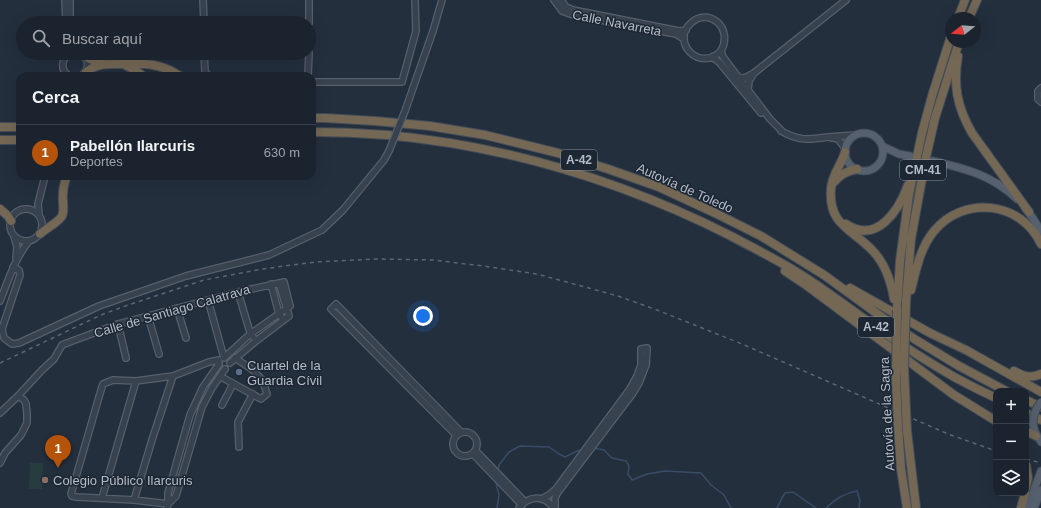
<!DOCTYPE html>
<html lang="es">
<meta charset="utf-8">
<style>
:root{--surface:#1b232e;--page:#282f3a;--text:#f1f3f6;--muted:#a0a4aa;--line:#39404a;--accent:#b45309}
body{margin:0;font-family:Arial,sans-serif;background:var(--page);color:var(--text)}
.controls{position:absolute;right:12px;bottom:12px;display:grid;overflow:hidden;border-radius:8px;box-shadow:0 4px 16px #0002}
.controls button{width:36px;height:36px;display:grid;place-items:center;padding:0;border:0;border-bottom:1px solid var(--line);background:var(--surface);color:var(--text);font:20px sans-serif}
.compass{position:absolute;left:945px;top:12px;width:36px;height:36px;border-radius:50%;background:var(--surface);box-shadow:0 4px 16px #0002;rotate:253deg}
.you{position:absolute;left:423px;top:316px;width:14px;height:14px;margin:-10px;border:3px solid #fff;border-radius:50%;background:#1a73e8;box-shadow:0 0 0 6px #1a73e833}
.badge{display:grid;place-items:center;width:26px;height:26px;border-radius:50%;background:var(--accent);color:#fff;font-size:13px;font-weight:700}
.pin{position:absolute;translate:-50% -33px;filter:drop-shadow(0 1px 2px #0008)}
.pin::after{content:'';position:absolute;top:21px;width:14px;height:12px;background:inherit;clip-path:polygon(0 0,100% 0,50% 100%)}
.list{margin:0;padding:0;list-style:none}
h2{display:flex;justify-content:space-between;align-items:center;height:52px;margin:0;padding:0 16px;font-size:17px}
h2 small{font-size:13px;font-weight:400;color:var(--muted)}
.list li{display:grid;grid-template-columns:26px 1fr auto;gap:12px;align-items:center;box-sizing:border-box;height:56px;padding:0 16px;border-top:1px solid var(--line)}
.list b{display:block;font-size:15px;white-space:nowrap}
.list p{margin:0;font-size:13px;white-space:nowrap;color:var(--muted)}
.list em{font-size:13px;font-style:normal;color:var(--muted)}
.icon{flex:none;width:22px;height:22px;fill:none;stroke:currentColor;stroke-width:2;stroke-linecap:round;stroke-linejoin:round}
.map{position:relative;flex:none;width:1041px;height:508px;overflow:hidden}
.search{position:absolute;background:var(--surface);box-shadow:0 4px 16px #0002;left:16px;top:16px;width:300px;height:44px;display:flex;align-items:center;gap:10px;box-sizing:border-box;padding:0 14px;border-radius:22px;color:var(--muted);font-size:15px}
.panel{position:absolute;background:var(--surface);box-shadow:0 4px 16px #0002;left:16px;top:72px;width:300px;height:108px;border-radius:12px}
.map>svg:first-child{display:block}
</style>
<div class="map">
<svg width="1041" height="508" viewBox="0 0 1041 508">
<rect width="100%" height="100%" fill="#242f3e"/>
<path fill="#263c3f" d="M30,463H43L42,489H29Z"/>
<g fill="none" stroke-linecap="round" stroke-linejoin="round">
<path stroke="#394c67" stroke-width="1.5" d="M593,448L604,450L612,458L626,461L629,466L628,474L632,480L647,474L665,471L701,473L711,485L724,495L731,508
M498,470L499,465L509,452L520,446L549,447L559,454L565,457L577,451L582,450
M496,482L499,495L497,508
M777,508L782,498L785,493L793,492L816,508
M826,508C835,499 845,493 857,491L860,501L859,508"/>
<g stroke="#565f6c" stroke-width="8">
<path id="minor" d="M65,0L66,23
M70,0V23
M203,0L204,23
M554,0L562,11L573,15L676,34L684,39
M561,0L566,7L573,10L679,31L686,30
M309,23V0
M721,51C700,73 670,42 691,23C708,7 734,27 721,51L723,57L770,119L783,132
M80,53C90,59 90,69 81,76
M204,53L205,71L208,76
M712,57L719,62L761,113
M754,73L846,0
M69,76C60,70 61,59 70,53
M308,76L309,53
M738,77L745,78L754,73L749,81L748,90
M312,82H402L416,31L415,0
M1041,88L1038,91V99L1041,102
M405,111L433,31L442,0
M781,131C799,141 808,140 828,137
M845,148L838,139L828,137L855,135
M10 225a16 16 0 1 1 32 0a16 16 0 1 1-32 0Z
M39,215L38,204L45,176
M14,236L17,247L16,258
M13,267L19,270L20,275L2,329L4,338L12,344L19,343L99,306L186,276L269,255L322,230L343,210L384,160L389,151
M271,284L279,314L281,317
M238,292L249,329L253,337
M0,301C9,279 14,260 29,241
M177,308L186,338
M148,316L159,354
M118,324L126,358
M230,363L256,341L289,316L279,283
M223,378L261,399L267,394L263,381L253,370L235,358
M222,405L233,384
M0,413L18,396L42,370L54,359L62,345L67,343L118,324L238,292L284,282L290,306L249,335L224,358L208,300
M453 444a12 12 0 1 1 24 0a12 12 0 1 1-24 0Z
M456,435L331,309L336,304L461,432
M239,447L238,422L253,394
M476,451L525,502
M473,454L522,505
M0,463L5,453L21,435L27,423V413L26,404L24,400L18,396
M102,498L136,381
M541,499L549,495L556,489L630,389L637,376L641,365V349L647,348L646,365L639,383L633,393L558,492L555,498V508
M134,500L152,440L173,376
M168,504L134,500L77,497L72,496L71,494L101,390L103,384L113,380L136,381L173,376L209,362L219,360
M168,504L176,496L202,407L212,388L225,369
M167,508L168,504V493L190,415L203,387L219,364
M519,508C528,496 545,494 553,508"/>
</g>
<g stroke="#414a57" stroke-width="9">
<path id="major" d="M845 152a19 19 0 1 1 38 0a19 19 0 1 1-38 0Z
M882,146L899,154L910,156
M932,161C964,168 992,175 1017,199
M1025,208L1032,217L1041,231
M1033,424L1035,432L1041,442
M1027,508L1041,471
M1034,508L1041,490"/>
</g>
<g stroke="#434c59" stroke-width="10">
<path id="highway" d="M958,18L965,0
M969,18L977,0
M85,56L90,59L103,64
M958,56C953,85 957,107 972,133L1029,212
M125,65L135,70L143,76
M86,72C98,63 107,64 122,64C144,63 160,63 180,76
M312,118H325L375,121L430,126L485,135L558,153L608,169L659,187L715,213L761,236L824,275L890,323L916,340L959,366L1006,391
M0,127H20
M312,132C337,132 362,133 387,135C507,146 624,182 731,236C755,249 780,261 803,276C833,295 860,317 889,336C911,351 933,365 956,378C969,385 983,392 996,398
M0,140H20
M845,152C841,166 832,174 831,189C828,225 852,229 872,250C885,263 891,281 894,299
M834,182C841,174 847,171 857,169
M0,209L8,216L11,221
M846,224C877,245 899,210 908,185
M40,234C45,229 59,222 62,216C65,210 62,201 63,194C63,188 65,181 67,176
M785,271L806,285L954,395L996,421
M850,288L930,333L966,350L1041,392
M911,290C916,270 920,248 934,231C964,195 1021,201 1041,244
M906,302L911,239L926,157L935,118L959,42
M897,310L900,261L909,194L922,133L932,96L951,36
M1014,371C1023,376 1030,379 1041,374
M1026,400L1041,407
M1026,413L1041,420
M898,427L901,469L907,508
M907,431L916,508
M1026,431L1036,436
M1026,465L1028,478L1026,487
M1021,508L1025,493"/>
</g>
<use href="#minor" stroke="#38414e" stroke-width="5.5"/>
<use href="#major" stroke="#56606e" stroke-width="7"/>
<use href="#highway" stroke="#746855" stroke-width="8"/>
<path stroke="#5a6575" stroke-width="1.5" stroke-dasharray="4 4" stroke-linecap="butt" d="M0,363L101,315L128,305L204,280L262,269L315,262L377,259L433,260L483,266L537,274L618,296L657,310L742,344L948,434L996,451
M1026,459L1041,463"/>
<g stroke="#565f6c" stroke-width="8" stroke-linecap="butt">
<path id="minor-bridge" d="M389,151L405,111"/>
</g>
<g stroke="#414a57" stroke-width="9" stroke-linecap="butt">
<path id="major-bridge" d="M1033,424C1033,416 1035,409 1041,402"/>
</g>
<g stroke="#434c59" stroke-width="10" stroke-linecap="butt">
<path id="highway-bridge" d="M906,302L904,367L907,431
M897,310L896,379L898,427"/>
</g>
<use href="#minor-bridge" stroke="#38414e" stroke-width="5.5"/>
<use href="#major-bridge" stroke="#56606e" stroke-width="7"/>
<use href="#highway-bridge" stroke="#746855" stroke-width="8"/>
</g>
<circle fill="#5c6f8a" stroke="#1d2633" stroke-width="1.5" cx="239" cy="372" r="4"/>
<circle fill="#8d6e63" stroke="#1d2633" stroke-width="1.5" cx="45" cy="480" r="4"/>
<g text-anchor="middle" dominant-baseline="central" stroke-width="3" stroke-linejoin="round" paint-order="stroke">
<g fill="#1d2633" stroke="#878f9c" stroke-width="1">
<rect x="561" y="150" width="36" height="20" rx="3"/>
<rect x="900" y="160" width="46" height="20" rx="3"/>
<rect x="858" y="317" width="36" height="20" rx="3"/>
</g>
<g font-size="12" font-weight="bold" fill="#b4bcc9">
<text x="579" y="160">A-42</text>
<text x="923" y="170">CM-41</text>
<text x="876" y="327">A-42</text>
</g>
<g font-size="13" fill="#b4bcc9" stroke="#1d2633">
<text transform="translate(617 23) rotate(11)">Calle Navarreta</text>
<text transform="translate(685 188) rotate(24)">Autovía de Toledo</text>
<text transform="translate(172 311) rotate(-16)">Calle de Santiago Calatrava</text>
<text transform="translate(887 414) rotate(-93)">Autovía de la Sagra</text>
</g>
<g font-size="13" fill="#b4bcc9" stroke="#1d2633" text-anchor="start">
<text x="247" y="365">Cuartel de la<tspan x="247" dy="15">Guardia Cívil</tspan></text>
<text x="53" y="480">Colegio Público Ilarcuris</text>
</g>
</g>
</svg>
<div class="controls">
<button>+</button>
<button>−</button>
<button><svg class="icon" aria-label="layers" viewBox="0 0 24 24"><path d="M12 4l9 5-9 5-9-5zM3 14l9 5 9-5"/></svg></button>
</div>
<svg class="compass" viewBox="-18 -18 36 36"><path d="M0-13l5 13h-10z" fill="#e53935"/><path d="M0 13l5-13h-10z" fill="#a0a4aa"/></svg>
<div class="you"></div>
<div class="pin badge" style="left:58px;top:468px">1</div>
<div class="search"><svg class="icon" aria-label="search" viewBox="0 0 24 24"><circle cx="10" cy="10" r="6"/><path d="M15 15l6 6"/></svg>Buscar aquí</div>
<section class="panel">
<h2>Cerca<small></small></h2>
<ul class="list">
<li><span class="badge">1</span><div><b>Pabellón Ilarcuris</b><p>Deportes</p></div><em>630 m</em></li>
</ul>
</section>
</div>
